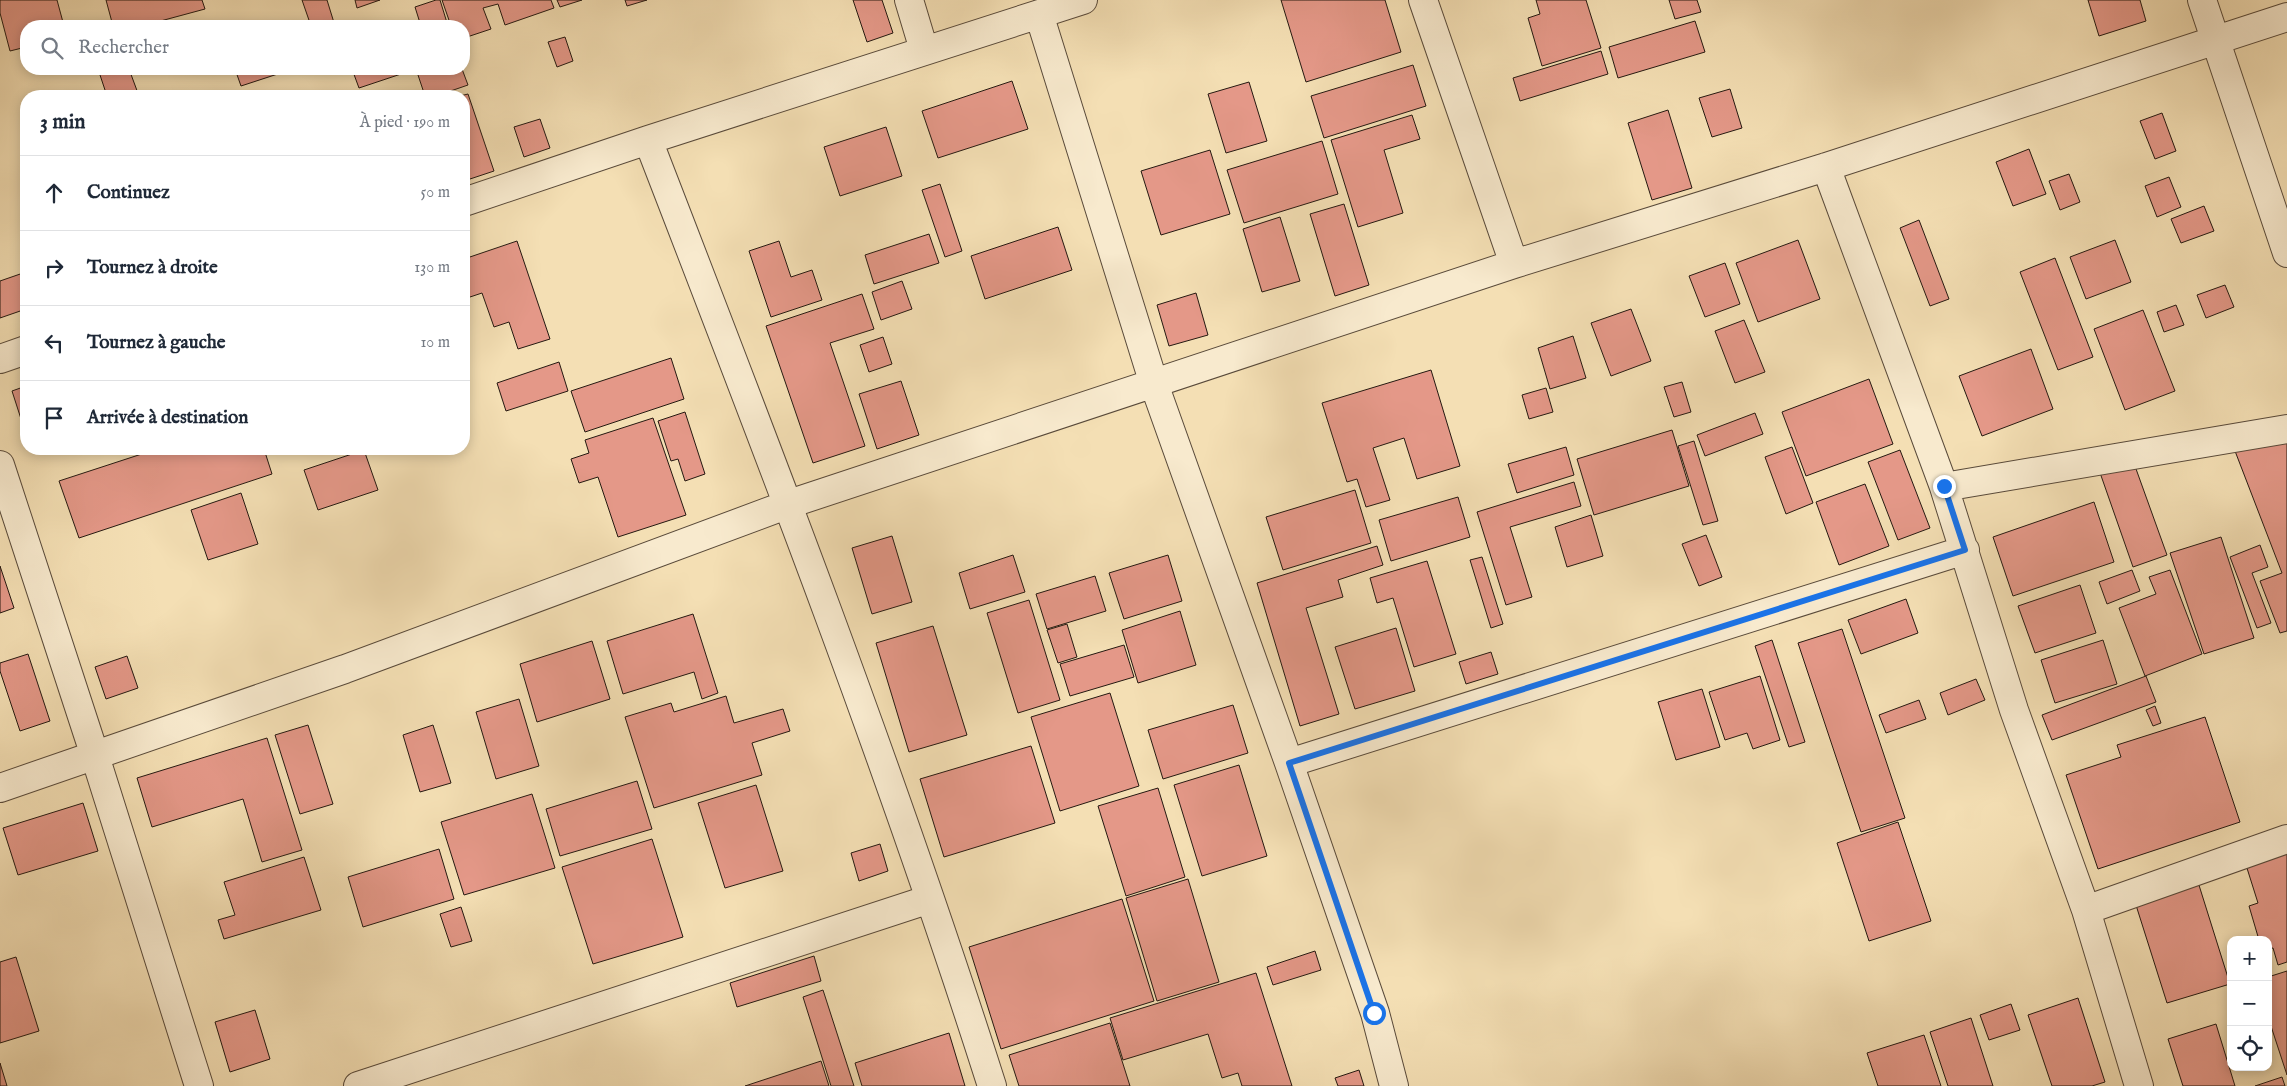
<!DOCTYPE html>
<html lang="fr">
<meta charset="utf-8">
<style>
:root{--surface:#fff;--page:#f6f6f7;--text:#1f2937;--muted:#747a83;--line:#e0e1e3}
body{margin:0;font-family:"IM FELL English",serif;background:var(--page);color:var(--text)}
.controls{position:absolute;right:15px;bottom:15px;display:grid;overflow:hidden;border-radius:10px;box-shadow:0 2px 12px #0003}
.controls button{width:45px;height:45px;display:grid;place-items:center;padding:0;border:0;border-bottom:1px solid var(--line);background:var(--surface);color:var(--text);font:25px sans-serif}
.stop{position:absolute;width:15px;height:15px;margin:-11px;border:4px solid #1a73e8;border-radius:50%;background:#fff}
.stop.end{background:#1a73e8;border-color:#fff;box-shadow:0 1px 5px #0008}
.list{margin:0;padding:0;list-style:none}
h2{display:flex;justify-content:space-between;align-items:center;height:65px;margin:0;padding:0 20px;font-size:21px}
h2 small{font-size:16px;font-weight:400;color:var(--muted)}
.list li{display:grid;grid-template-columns:32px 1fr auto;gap:15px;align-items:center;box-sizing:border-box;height:75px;padding:0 20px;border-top:1px solid var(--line)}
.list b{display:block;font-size:19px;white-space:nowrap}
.list em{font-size:16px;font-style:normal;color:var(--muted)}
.icon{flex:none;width:28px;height:28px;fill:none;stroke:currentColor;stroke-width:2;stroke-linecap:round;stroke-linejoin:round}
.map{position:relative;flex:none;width:2287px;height:1086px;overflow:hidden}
.search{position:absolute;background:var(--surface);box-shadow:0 2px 12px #0003;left:20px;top:20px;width:450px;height:55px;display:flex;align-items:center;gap:12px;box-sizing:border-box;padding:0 18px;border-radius:20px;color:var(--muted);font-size:19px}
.panel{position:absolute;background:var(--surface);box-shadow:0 2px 12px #0003;left:20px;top:90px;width:450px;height:365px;border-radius:20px}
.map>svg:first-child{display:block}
</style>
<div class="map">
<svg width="2287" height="1086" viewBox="0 0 2287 1086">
<rect width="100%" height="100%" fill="#f4dfb4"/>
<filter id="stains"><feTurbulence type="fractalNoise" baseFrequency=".004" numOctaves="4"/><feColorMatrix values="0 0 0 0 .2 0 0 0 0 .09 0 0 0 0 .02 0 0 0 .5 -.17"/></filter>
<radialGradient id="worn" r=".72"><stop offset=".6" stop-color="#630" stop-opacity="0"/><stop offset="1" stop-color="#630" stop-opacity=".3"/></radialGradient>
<path fill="#e49888" stroke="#251911" d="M0,0H57L64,26H26V47L10,51L0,13Z
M106,0H202L205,9L142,26H113Z
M302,0H327L335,26H311Z
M355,0H380L357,8Z
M436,0H440L448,26H410L420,23L415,7Z
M442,0H551L554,8L505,25L498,4L483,8L491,29L464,38V26H451Z
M557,0H582L560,7Z
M625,0H647L627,6Z
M853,0H882L893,33L867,42Z
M1281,0H1385L1401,52L1306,82Z
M1536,0H1586L1601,48L1542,66L1528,18L1540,14Z
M1669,0H1697L1701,12L1675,19Z
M2088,0H2140L2146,21L2099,36Z
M1695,21L1705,52L1618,78L1609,47Z
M565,37L573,61L557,67L548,42Z
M1601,51L1608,74L1520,101L1513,78Z
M1413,65L1426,106L1324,138L1311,96Z
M98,69H129L139,96H107Z
M235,69H293L241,86Z
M352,69H462L468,85L436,96H425L416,69L359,88Z
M1012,81L1028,129L938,158L922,111Z
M1249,82L1267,141L1226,153L1208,94Z
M1730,89L1742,128L1712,137L1699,98Z
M468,94L494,171L464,181V96H460Z
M1668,110L1692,188L1652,200L1628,123Z
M2162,113L2176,151L2155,159L2140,121Z
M1412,115L1420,139L1384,150L1403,213L1358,227L1331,140Z
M540,119L550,148L524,157L514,127Z
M886,127L902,176L840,196L824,147Z
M1322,141L1338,194L1244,223L1227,170Z
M2029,149L2046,194L2013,206L1996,162Z
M1210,150L1230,214L1161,235L1141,171Z
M2069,174L2080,202L2060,210L2049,181Z
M2169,177L2181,207L2157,217L2145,186Z
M940,184L962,251L945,257L922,190Z
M1344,204L1369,285L1335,296L1310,214Z
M2204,206L2214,231L2181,243L2171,219Z
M1280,217L1300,281L1262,292L1243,229Z
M1919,220L1949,299L1930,306L1900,228Z
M1058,227L1072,270L985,299L971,256Z
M929,234L939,263L874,284L865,255Z
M1798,240L1820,299L1758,322L1736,263Z
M2115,240L2131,282L2086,299L2070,257Z
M517,241L550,339L518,349L509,322L494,327L482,293L464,299V259Z
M779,241L791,277L812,270L822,300L771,317L749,251Z
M2055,258L2093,357L2058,370L2020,272Z
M1725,263L1740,304L1705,317L1689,276Z
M26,272V309L0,318V281Z
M902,281L912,309L881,320L872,292Z
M2225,285L2234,307L2206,318L2197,295Z
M1196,293L1208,335L1169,346L1157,305Z
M862,294L874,329L830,343L865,446L813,463L766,326Z
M2176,305L2184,325L2164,332L2157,312Z
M1631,309L1651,361L1611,376L1591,323Z
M2143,310L2175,391L2125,410L2094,329Z
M1744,320L1765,372L1735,383L1715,331Z
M1573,336L1586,378L1550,389L1538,348Z
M883,337L892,364L869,372L860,345Z
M2031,349L2053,409L1982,436L1959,376Z
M671,358L684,399L585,432L571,391Z
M559,362L568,391L506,411L497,383Z
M1431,370L1460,466L1417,479L1404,438L1373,448L1390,500L1366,507L1357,479L1347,482L1322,403Z
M1869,379L1893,444L1806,476L1782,412Z
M901,381L919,435L877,449L859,394Z
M1682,382L1691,412L1674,417L1664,387Z
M26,386V420L22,422L12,391Z
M1546,388L1553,412L1529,419L1522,395Z
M685,412L705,474L685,481L678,459L671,461L658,421Z
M1755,413L1763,434L1705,456L1697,435Z
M653,418L686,515L618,537L598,477L579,483L571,459L589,453L585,440Z
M1672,430L1689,486L1594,515L1577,459Z
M2287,440V631L2280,633L2260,581L2282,573L2235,451Z
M1694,441L1718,521L1703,525L1678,446Z
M1566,447L1574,475L1517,493L1508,464Z
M1792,447L1813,503L1786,514L1765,457Z
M157,449H264L272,474L79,538L59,481Z
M364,450L378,490L318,510L304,470Z
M1900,450L1930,528L1898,540L1868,462Z
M2131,455L2167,555L2133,567L2098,467Z
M1574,482L1581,506L1510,527L1532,597L1506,605L1477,512Z
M1865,484L1889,546L1839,565L1816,502Z
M1355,490L1371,543L1283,570L1266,517Z
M241,493L258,544L208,560L191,510Z
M1458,497L1470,537L1391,561L1379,520Z
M2094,502L2114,562L2013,596L1993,537Z
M1591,515L1603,556L1567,567L1555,527Z
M1706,535L1722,577L1699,586L1682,544Z
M892,536L912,602L872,614L852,548Z
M2221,537L2254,638L2204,654L2170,553Z
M2260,545L2268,567L2252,573L2271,623L2257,628L2230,557Z
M1377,546L1383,565L1338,580L1343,597L1306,608L1339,714L1300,726L1257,583Z
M1013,555L1025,592L970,609L959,573Z
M1168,555L1182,601L1124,619L1109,573Z
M1482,557L1503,624L1491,628L1470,560Z
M1427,561L1456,654L1414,667L1393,598L1377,603L1370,578Z
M0,566L14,608L0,613Z
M2132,570L2140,591L2107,604L2099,582Z
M2170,570L2202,654L2145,676L2119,608L2156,594L2149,577Z
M1095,576L1106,611L1047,629L1036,594Z
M2080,585L2096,633L2035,653L2018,606Z
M1906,599L1918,633L1861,654L1848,620Z
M1029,600L1060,700L1018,713L987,613Z
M1180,611L1196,665L1138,683L1122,630Z
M693,614L718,693L702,699L694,672L623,694L607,641Z
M1067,624L1077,657L1058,663L1047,630Z
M933,626L967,735L909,752L876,643Z
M1396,628L1415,691L1355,709L1335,647Z
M1842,629L1905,818L1861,832L1798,643Z
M1772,640L1805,742L1789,747L1755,646Z
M2103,640L2117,684L2055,703L2041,660Z
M592,641L610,699L537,722L520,664Z
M1124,645L1134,677L1070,696L1060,664Z
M1491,652L1498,674L1466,684L1459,662Z
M28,654L50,721L20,731L0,671V663Z
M127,656L138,688L106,699L95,667Z
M1760,676L1780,740L1753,749L1747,733L1725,740L1709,692Z
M2146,676L2156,702L2052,740L2042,715Z
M1976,679L1985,700L1948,715L1940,693Z
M1702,689L1720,747L1676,760L1658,702Z
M1110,693L1139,786L1060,811L1031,717Z
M726,696L734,723L783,709L790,731L752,743L762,775L654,808L625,717L671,703L674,712Z
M519,699L539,766L496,779L476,712Z
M1919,700L1926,719L1886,733L1879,715Z
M1233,705L1248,753L1163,779L1148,730Z
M2155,706L2161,723L2153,726L2146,710Z
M2205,717L2240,822L2098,869L2066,775L2121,757L2117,745Z
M308,725L333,804L300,814L275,735Z
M433,725L451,783L420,792L403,735Z
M267,738L302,850L262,862L243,799L152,827L137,778Z
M1031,746L1055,823L944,857L920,779Z
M1239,765L1267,856L1202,876L1174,785Z
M637,781L652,829L560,856L546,809Z
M756,785L783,871L725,888L698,803Z
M1158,788L1185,877L1126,896L1098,806Z
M532,794L555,868L464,895L441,822Z
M83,803L98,851L18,875L3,828Z
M1898,822L1931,921L1869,941L1837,843Z
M652,839L683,937L593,964L562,867Z
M880,844L888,871L859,881L851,853Z
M439,849L454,899L363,927L348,877Z
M2287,852V962L2278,965L2273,948L2268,949V940H2259L2249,906L2258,903L2246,865Z
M304,857L321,910L224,939L218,920L235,915L224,882Z
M1188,879L1219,982L1157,1001L1126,898Z
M2198,882L2230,984L2167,1003L2135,902Z
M1122,899L1154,1001L1001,1049L969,947Z
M461,907L472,941L451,947L440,914Z
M1315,951L1321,970L1273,985L1267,967Z
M814,956L821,981L737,1007L730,983Z
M16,957L39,1031L0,1043V962Z
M2287,971V1075L2268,1017V977Z
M1256,973L1292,1086H1242L1238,1073L1222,1078L1208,1034L1123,1060L1110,1018Z
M823,990L854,1086H831L803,997Z
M2078,998L2105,1082L2092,1086H2052L2028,1015Z
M2011,1004L2020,1030L1989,1040L1980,1015Z
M255,1010L270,1059L230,1072L215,1022Z
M1971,1018L1993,1086H1948L1930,1032Z
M1110,1023L1130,1086H1019L1009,1055Z
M2216,1024L2235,1086H2183L2168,1039Z
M949,1033L965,1086H862L855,1063Z
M1924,1035L1941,1086H1878L1867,1053Z
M821,1061L829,1086H745Z
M0,1063L7,1086H0Z
M1359,1070L1364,1086H1338L1335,1078Z
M2282,1077L2285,1086H2255Z"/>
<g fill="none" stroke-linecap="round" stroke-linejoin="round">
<g stroke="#594a3a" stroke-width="30">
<path id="street" d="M909,0L924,50
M1423,0L1514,264
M2202,0L2287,253
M1039,14L1154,384L1289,763L1375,1013L1394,1086
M648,140C769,453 890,766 992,1086
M1826,167L1944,487L2014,710L2086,910L2139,1086
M464,202L648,140L1083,0
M0,359L26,350
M0,465L95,756L199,1086
M1944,487L2287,429
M1289,763L1965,550
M0,788L345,669L789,504L1514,264L1826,167L2287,17
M2086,910L2287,839
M358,1086L930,899"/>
</g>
<use href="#street" stroke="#f8eace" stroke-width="28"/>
</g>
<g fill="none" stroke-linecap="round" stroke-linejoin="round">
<path stroke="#1a73e8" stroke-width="6" d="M1374,1013L1289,763L1965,550L1944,486"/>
</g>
<rect width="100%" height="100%" filter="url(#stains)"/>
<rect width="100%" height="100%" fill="url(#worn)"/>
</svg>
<div class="controls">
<button>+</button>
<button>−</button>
<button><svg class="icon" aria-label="locate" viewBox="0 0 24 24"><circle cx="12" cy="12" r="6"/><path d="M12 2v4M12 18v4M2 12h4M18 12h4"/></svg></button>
</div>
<div class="stop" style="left:1374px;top:1013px"></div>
<div class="stop end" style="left:1944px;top:486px"></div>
<div class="search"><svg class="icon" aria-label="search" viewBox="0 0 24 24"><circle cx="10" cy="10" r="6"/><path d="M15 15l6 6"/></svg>Rechercher</div>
<section class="panel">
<h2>3 min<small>À pied · 190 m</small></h2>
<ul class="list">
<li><svg class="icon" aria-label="ahead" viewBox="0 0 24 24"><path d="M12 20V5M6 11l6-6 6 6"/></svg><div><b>Continuez</b></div><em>50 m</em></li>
<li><svg class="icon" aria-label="right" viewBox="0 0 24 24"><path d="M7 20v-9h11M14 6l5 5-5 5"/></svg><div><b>Tournez à droite</b></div><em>130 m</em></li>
<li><svg class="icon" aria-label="left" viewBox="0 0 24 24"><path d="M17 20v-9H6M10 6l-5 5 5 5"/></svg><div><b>Tournez à gauche</b></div><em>10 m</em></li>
<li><svg class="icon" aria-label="arrive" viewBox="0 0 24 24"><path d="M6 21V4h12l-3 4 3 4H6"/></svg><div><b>Arrivée à destination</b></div></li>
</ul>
</section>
</div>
